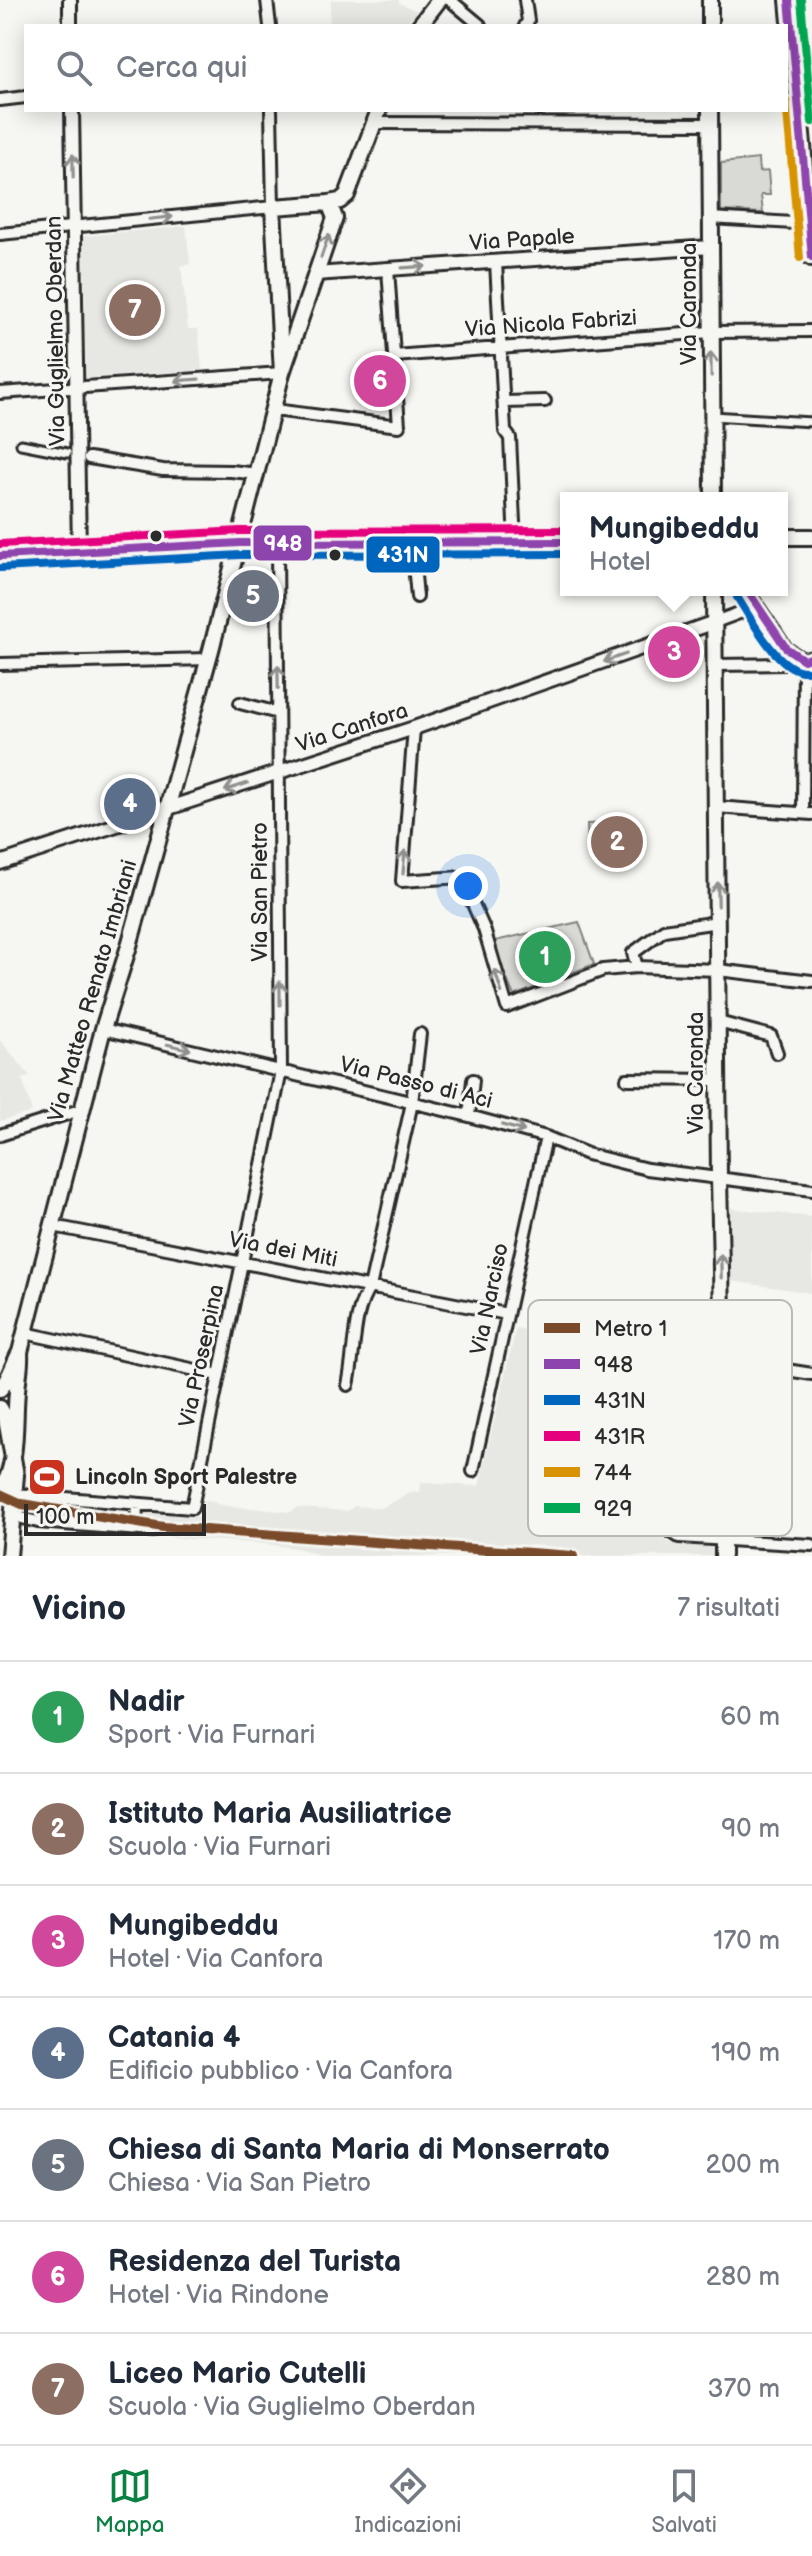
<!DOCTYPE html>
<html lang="it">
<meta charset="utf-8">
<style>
:root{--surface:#fff;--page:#f6f6f7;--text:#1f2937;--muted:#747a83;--line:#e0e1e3;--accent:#0b8043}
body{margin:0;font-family:"Balsamiq Sans",sans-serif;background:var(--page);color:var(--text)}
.scale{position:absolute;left:24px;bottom:20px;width:182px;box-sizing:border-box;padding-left:8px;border:4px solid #2b2b2b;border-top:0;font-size:22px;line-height:28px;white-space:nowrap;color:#2b2b2b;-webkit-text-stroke:6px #f6f6f2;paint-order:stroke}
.you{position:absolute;left:468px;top:886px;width:28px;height:28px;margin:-20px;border:6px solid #fff;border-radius:50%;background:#1a73e8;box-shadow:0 0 0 12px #1a73e833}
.badge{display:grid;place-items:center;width:52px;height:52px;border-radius:50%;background:var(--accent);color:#fff;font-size:26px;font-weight:700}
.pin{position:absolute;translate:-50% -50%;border:4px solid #fff;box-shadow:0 2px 8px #0006}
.popup{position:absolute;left:560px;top:492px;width:228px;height:104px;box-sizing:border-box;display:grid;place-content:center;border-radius:0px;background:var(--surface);filter:drop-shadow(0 2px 6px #0005);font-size:26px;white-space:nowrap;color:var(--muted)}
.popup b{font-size:30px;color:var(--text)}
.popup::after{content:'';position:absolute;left:50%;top:100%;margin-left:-16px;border:16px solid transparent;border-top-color:var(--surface)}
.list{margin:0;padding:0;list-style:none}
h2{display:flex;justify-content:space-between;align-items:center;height:104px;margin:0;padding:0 32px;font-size:34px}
h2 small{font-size:26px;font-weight:400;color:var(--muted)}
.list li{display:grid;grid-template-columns:52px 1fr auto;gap:24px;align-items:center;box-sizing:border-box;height:112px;padding:0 32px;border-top:2px solid var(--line)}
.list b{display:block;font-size:30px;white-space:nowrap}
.list p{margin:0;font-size:26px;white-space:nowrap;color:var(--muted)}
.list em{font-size:26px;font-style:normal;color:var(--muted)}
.icon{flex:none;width:44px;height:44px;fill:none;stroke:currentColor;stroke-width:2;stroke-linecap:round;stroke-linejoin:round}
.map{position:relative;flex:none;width:812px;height:1556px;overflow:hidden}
.search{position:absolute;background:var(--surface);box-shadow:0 4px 20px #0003;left:24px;right:24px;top:24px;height:88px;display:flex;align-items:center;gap:20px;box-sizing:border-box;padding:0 28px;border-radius:0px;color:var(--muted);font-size:30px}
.sheet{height:888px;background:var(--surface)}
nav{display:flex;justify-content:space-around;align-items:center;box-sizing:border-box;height:112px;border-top:2px solid var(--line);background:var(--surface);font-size:22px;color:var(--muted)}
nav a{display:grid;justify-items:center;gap:4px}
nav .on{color:var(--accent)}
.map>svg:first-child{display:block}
</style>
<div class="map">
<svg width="812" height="1556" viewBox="0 0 812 1556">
<rect width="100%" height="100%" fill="#f6f6f2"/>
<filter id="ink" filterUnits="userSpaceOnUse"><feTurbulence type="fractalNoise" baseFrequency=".0125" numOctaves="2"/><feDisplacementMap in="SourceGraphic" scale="16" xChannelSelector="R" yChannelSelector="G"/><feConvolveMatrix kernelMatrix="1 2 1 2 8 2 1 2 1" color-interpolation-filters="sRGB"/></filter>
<g filter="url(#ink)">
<path fill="#e7e7e3" d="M331,0H399V3L417,11L403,26H329Z
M186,226L190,264L181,266L188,329H198L202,370L86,378L84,236Z
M0,1040L30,1076L22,1079L32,1112L0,1121Z
M728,1208L812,1217V1293L731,1281Z
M516,1328L626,1351L618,1485L590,1483L586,1520L651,1526L669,1543L717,1547L718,1556H322L302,1549L267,1544L175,1538L164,1534L156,1526L144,1525L145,1513L200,1517L204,1500L212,1501L219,1505L290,1512L298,1508L348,1511L354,1506L381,1508L414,1491L420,1492L421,1483L479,1486Z"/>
<path fill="#d9d9d5" stroke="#828280" stroke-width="2" d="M758,159L759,172L768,171L770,195H761L763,213L721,211V163Z
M635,822L636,848L588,850L587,824Z
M579,922L594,964L514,996L500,963L495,941Z"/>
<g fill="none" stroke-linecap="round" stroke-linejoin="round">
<g stroke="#2b2b2b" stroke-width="13">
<path id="pedestrian" d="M712,416L812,422
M21,444L67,453"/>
</g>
<g stroke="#2b2b2b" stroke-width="16">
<path id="minor" d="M267,0L270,26
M450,0L480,25
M525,26L528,21L525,0
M0,100L26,97
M374,123L710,124
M710,218L809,224
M0,234L273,207L271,110
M496,262L505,431L510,438L515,543
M394,356L711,332L812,331
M0,393L282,373
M504,402L545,401
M274,410L399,426L388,269
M89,458L163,470L231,471L258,474
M412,543L417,597
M747,590L786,648L804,660
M715,622L758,606
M0,664L209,659
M715,665L787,664L812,657
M240,703L278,713
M414,728L402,881L461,877L484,929L507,1007L603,970L637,967L718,970L812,981
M716,807L812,814
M803,813L804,660
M637,967L633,953L664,930L718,922
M718,1022L771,1036L777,1053
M103,1029L469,1116L546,1137L587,1154L647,1169L812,1190
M627,1079L718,1080
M469,1116L473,1080
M0,1135L83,1109
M53,1226L507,1314
M25,1333L219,1375
M723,1360L812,1374
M348,1385C355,1356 352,1311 370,1287L412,1103L420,1034
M473,1471L546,1137
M15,1494L192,1508L281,1071L277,543
M587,1508L656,1514L671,1532L679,1537L812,1545
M14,1516L38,1522L153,1531
M136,1529L137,1504"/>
</g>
<g stroke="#2b2b2b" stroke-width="18">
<path id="tertiary" d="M70,0V26
M72,110L79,552
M315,274L711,247
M0,863L414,728L715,622"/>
</g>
<g stroke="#2b2b2b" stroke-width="20">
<path id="secondary" d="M710,0V26
M419,26L439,0
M710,110L713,498
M329,203L340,201L347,195L379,110
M782,537H812
M0,556L240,543L566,542
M714,590L719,1178L723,1360V1556
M0,1389C9,1381 13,1364 20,1352L103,1029L129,946L211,650L282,373L335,218L329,203L273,207L282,373
M0,1408L6,1419L16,1475L9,1556
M0,1492C19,1464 14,1422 17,1391C18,1377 21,1366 20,1352"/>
</g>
<g stroke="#2b2b2b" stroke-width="22">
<path id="primary" d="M789,0L812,257"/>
</g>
<use href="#pedestrian" stroke="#f6f6f2" stroke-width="7"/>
<use href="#minor" stroke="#f6f6f2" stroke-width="10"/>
<use href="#tertiary" stroke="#f6f6f2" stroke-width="12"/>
<use href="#secondary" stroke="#f6f6f2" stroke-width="14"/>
<use href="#primary" stroke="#f6f6f2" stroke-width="16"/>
<g stroke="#f6f6f2" stroke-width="14">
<path id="bus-1" d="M789,0L812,257
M0,556L240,543L566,542
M747,590L786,648L804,660L812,657"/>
</g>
<g stroke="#f6f6f2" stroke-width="14">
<path id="bus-2" d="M1,568L240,555L566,554
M737,597C751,618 782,680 812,670"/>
</g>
<g stroke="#f6f6f2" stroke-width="14">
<path id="bus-3" d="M0,544L240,531L566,530"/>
</g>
<g stroke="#f6f6f2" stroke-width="14">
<path id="bus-4" d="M786,101L800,258"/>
</g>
<g stroke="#f6f6f2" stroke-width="14">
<path id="bus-5" d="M801,0L812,122"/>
</g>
<use href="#bus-1" stroke="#8e44ad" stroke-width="8"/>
<use href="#bus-2" stroke="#0065bd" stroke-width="8"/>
<use href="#bus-3" stroke="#e5007d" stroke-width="8"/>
<use href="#bus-4" stroke="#d89406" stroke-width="8"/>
<use href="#bus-5" stroke="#00a651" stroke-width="8"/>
<g stroke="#f6f6f2" stroke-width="16">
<path id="metro-1" d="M0,1494L22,1504L163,1527L573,1556"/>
</g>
<use href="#metro-1" stroke="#7a4b2a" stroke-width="10"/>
</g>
<defs><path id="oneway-shaft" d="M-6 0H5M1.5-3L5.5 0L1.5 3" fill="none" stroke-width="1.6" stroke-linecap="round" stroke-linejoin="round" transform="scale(2)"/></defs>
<g stroke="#90908e">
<use href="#oneway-shaft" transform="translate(73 166) rotate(-91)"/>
<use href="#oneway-shaft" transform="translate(161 218) rotate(-6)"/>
<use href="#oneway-shaft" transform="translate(325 246) rotate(-71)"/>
<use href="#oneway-shaft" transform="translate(414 267) rotate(-4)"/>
<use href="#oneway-shaft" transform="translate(711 364) rotate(-91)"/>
<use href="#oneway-shaft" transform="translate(187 380) rotate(176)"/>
<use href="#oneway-shaft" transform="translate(615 658) rotate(161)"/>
<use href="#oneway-shaft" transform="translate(278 677) rotate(-91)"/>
<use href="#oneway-shaft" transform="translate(236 787) rotate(162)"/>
<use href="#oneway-shaft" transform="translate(404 862) rotate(-85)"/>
<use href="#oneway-shaft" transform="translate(718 894) rotate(-91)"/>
<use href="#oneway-shaft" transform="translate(498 981) rotate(-108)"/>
<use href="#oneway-shaft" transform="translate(280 993) rotate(-90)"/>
<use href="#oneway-shaft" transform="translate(179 1047) rotate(13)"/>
<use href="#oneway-shaft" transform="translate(513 1128) rotate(15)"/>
<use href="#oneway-shaft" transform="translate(721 1266) rotate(-91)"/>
</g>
</g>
<defs>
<g id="stadium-square" transform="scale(2)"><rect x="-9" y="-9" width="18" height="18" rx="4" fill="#c8321e" stroke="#f6f6f2"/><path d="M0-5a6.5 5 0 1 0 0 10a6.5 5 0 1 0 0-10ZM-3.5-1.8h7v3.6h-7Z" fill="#fff"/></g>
</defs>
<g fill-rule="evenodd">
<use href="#stadium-square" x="47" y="1477"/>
</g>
<g fill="#2b2b2b" stroke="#f6f6f2" stroke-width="3">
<circle cx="156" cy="536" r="7"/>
<circle cx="335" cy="555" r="7"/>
</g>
<g text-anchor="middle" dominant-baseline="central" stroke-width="6" stroke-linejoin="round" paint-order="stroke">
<g font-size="22" fill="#2b2b2b" stroke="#f6f6f2">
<text transform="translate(522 240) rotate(-4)">Via Papale</text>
<text transform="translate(689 304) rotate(-90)">Via Caronda</text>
<text transform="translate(551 324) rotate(-4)">Via Nicola Fabrizi</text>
<text transform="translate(56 331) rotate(-91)">Via Guglielmo Oberdan</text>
<text transform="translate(352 728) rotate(-18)">Via Canfora</text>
<text transform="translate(260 892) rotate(-90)">Via San Pietro</text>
<text transform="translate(93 991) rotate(-74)">Via Matteo Renato Imbriani</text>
<text transform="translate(696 1073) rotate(-90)">Via Caronda</text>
<text transform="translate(416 1083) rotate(14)">Via Passo di Aci</text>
<text transform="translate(283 1250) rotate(11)">Via dei Miti</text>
<text transform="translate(490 1299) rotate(-78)">Via Narciso</text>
<text transform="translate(202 1356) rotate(-78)">Via Proserpina</text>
</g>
<g font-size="22" font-weight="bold" fill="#2b2b2b" stroke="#f6f6f2" text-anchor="start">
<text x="75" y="1477">Lincoln Sport Palestre</text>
</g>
</g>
<rect x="528" y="1300" width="264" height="236" rx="12" fill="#f6f6f2" stroke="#b9b9b6" stroke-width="2"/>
<rect x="544" y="1323" width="36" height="10" fill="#7a4b2a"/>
<rect x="544" y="1359" width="36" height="10" fill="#8e44ad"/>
<rect x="544" y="1395" width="36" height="10" fill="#0065bd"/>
<rect x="544" y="1431" width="36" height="10" fill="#e5007d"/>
<rect x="544" y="1467" width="36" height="10" fill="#d89406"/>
<rect x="544" y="1503" width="36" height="10" fill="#00a651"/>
<g font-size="22" fill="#2b2b2b">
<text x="594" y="1336">Metro 1</text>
<text x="594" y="1372">948</text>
<text x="594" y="1408">431N</text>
<text x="594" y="1444">431R</text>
<text x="594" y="1480">744</text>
<text x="594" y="1516">929</text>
</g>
<g stroke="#f6f6f2" stroke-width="3">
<rect x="252" y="524" width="61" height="38" rx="8" fill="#8e44ad"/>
<rect x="365" y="535" width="76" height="39" rx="8" fill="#0065bd"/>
</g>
<g font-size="22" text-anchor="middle" font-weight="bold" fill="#fff">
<text x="283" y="551">948</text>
<text x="403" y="562">431N</text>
</g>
</svg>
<div class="scale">100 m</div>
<div class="you"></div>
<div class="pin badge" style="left:545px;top:957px;background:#2e9e5b">1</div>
<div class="pin badge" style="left:617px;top:842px;background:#8d6e63">2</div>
<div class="pin badge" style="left:674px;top:652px;background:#d1479c">3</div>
<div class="popup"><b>Mungibeddu</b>Hotel</div>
<div class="pin badge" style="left:130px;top:804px;background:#5c6f8a">4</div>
<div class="pin badge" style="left:253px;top:596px;background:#6b7280">5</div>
<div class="pin badge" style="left:380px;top:381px;background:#d1479c">6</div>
<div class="pin badge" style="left:135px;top:310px;background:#8d6e63">7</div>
<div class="search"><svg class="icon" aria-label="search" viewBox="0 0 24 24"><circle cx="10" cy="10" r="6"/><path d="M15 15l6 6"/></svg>Cerca qui</div>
</div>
<section class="sheet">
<h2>Vicino<small>7 risultati</small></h2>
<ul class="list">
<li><span class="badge" style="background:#2e9e5b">1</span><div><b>Nadir</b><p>Sport · Via Furnari</p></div><em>60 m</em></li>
<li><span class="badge" style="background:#8d6e63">2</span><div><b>Istituto Maria Ausiliatrice</b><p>Scuola · Via Furnari</p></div><em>90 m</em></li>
<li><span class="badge" style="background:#d1479c">3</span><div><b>Mungibeddu</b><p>Hotel · Via Canfora</p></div><em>170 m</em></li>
<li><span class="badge" style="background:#5c6f8a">4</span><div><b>Catania 4</b><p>Edificio pubblico · Via Canfora</p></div><em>190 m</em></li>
<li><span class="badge" style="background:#6b7280">5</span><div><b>Chiesa di Santa Maria di Monserrato</b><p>Chiesa · Via San Pietro</p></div><em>200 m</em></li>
<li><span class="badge" style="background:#d1479c">6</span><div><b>Residenza del Turista</b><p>Hotel · Via Rindone</p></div><em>280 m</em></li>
<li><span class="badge" style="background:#8d6e63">7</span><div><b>Liceo Mario Cutelli</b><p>Scuola · Via Guglielmo Oberdan</p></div><em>370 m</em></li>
</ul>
</section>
<nav>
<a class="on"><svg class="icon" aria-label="map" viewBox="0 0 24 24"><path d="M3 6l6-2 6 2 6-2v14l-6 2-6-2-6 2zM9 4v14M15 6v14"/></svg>Mappa</a>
<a><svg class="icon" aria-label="directions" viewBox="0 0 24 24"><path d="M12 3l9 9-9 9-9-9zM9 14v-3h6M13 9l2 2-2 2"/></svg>Indicazioni</a>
<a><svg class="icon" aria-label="saved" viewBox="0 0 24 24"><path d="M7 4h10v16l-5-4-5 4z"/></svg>Salvati</a>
</nav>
